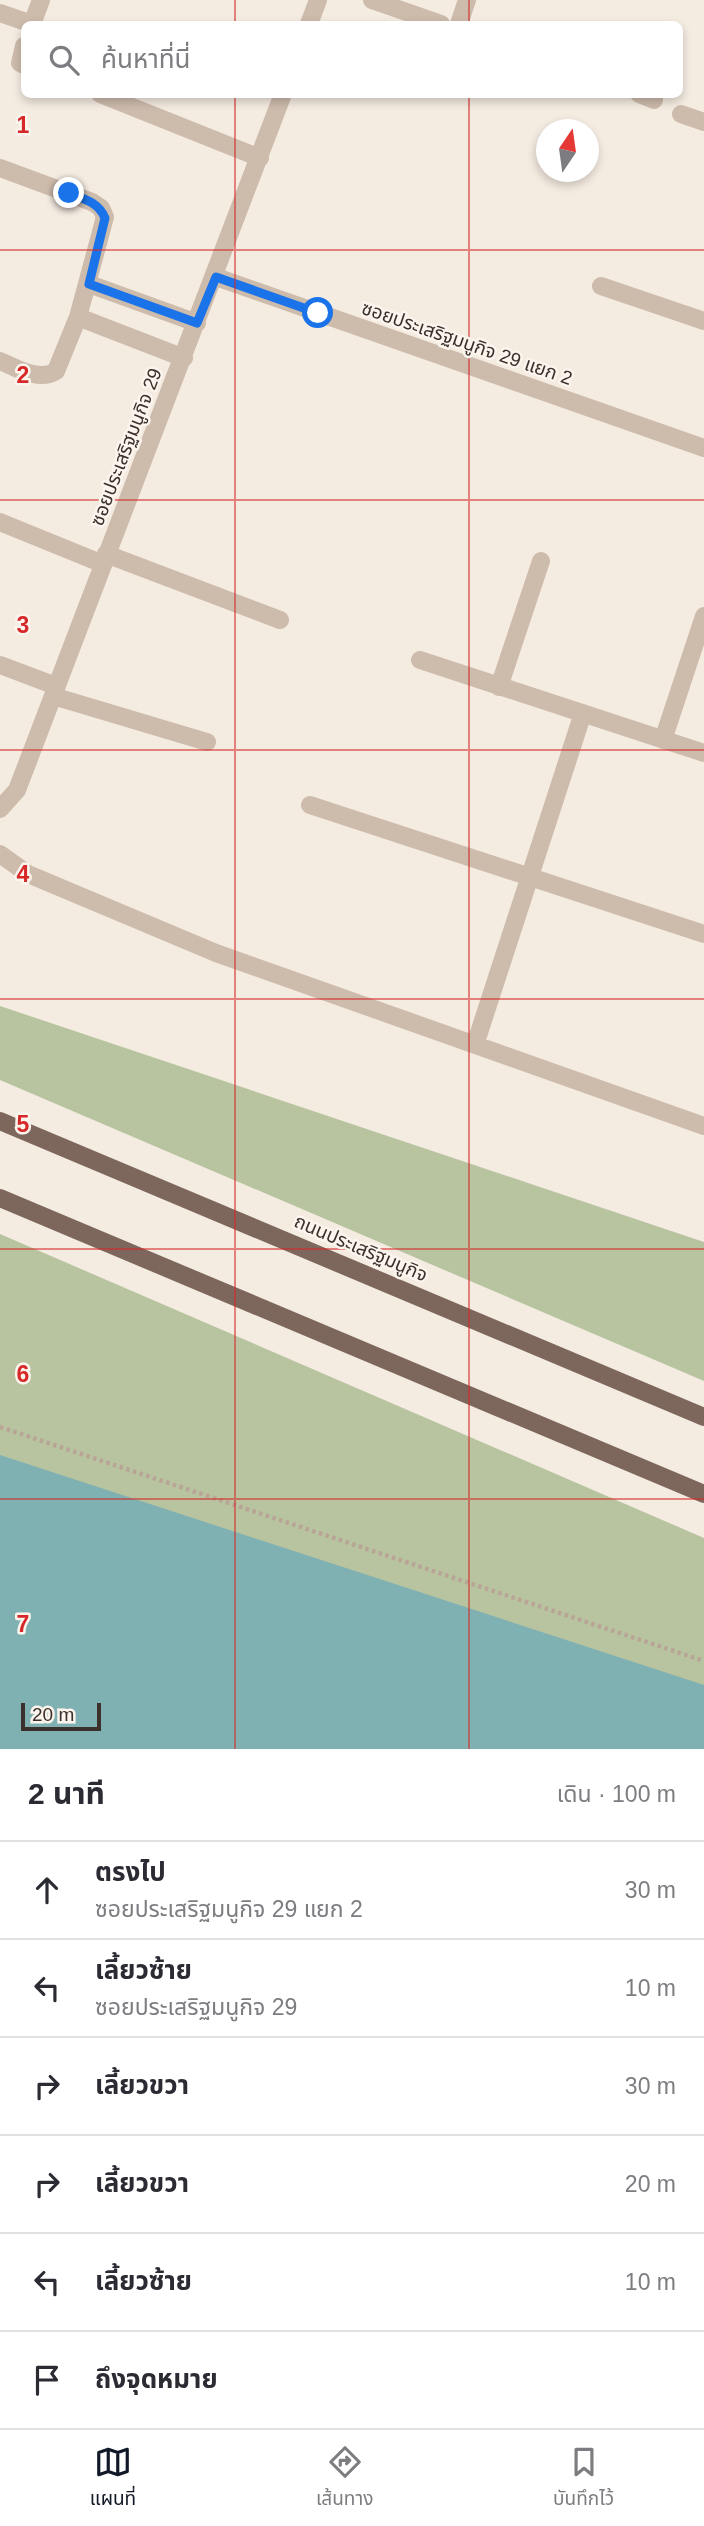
<!DOCTYPE html>
<html lang="th">
<meta charset="utf-8">
<style>
:root{--surface:#fff;--page:#f7f7f7;--text:#2b2b33;--muted:#7c7c81;--line:#e1e1e2;--accent:#111827}
body{margin:0;font-family:Helvetica,"Noto Sans Thai",sans-serif;background:var(--page);color:var(--text)}
.compass{position:absolute;left:536px;top:119px;width:63px;height:63px;border-radius:50%;background:var(--surface);box-shadow:0 4px 10px #0003;rotate:13deg}
.scale{position:absolute;left:21px;bottom:18px;width:80px;box-sizing:border-box;padding-left:7px;border:4px solid #3b302b;border-top:0;font-size:19px;line-height:24px;white-space:nowrap;color:#3b302b;-webkit-text-stroke:5px #fbf5ee;paint-order:stroke}
.stop{position:absolute;width:21px;height:21px;margin:-16px;border:5px solid #1a73e8;border-radius:50%;background:#fff}
.stop.end{background:#1a73e8;border-color:#fff;box-shadow:0 2px 7px #0008}
.list{margin:0;padding:0;list-style:none}
h2{display:flex;justify-content:space-between;align-items:center;height:91px;margin:0;padding:0 28px;font-size:30px}
h2 small{font-size:23px;font-weight:400;color:var(--muted)}
.list li{display:grid;grid-template-columns:46px 1fr auto;gap:21px;align-items:center;box-sizing:border-box;height:98px;padding:0 28px;border-top:2px solid var(--line)}
.list b{display:block;font-size:26px;white-space:nowrap}
.list p{margin:0;font-size:23px;white-space:nowrap;color:var(--muted)}
.list em{font-size:23px;font-style:normal;color:var(--muted)}
.icon{flex:none;width:38px;height:38px;fill:none;stroke:currentColor;stroke-width:2;stroke-linecap:round;stroke-linejoin:round}
.map{position:relative;flex:none;width:704px;height:1749px;overflow:hidden}
.search{position:absolute;background:var(--surface);box-shadow:0 4px 10px #0003;left:21px;right:21px;top:21px;height:77px;display:flex;align-items:center;gap:18px;box-sizing:border-box;padding:0 24px;border-radius:10px;color:var(--muted);font-size:26px}
.sheet{height:679px;background:var(--surface)}
nav{display:flex;justify-content:space-around;align-items:center;box-sizing:border-box;height:98px;border-top:2px solid var(--line);background:var(--surface);font-size:19px;color:var(--muted)}
nav a{display:grid;justify-items:center;gap:4px}
nav .on{color:var(--accent)}
.map>svg:first-child{display:block}
</style>
<div class="map">
<svg width="704" height="1749" viewBox="0 0 704 1749">
<rect width="100%" height="100%" fill="#f4ebe1"/>
<path fill="#b8c4a0" d="M0,1006L704,1242V1381L0,1080Z
M0,1234L704,1538V1720L0,1468Z"/>
<path fill="#7fb0b2" d="M0,1455L704,1685V1749H0Z"/>
<g fill="none" stroke-linecap="round" stroke-linejoin="round">
<path stroke="#b9a596" stroke-width="4.5" stroke-dasharray="3.5 3.5" stroke-linecap="butt" d="M0,1427L704,1661"/>
<path stroke="#cdbbac" stroke-width="18" d="M372,0L441,24
M0,13L32,24
M32,24L41,0
M309,24L318,0
M459,24L467,0
M24,46L20,63L24,65
M100,94L260,158
M639,94L654,100
M681,114L704,122
M0,168L92,202L101,208L105,217L78,317L56,371C39,382 17,368 0,361
M216,277L704,448
M89,284L197,323
M601,286L704,321
M78,317L184,358
M0,522L103,564
M106,554L280,620
M420,660L704,753
M0,665L56,686
M499,687L541,561
M53,696L207,742
M663,740L704,616
M310,805L704,934
M0,809L17,790L283,94
M0,854L28,874L216,953L704,1126
M475,1045L583,713"/>
<path stroke="#7d675c" stroke-width="18" d="M0,1121L704,1417
M0,1198L704,1494"/>
</g>
<g fill="none" stroke-linecap="round" stroke-linejoin="round">
<path stroke="#1a73e8" stroke-width="9" d="M69,193C84,199 98,202 105,218L89,284L197,323L216,277L318,313"/>
</g>
<path fill="none" stroke="#d62828" stroke-width="2" stroke-opacity="0.55" d="M235,0V24M469,0V24M235,94V1749M469,94V1749M0,250H704M0,500H704M0,750H704M0,999H704M0,1249H704M0,1499H704"/>
<g text-anchor="middle" dominant-baseline="central" stroke-width="5" stroke-linejoin="round" paint-order="stroke">
<g font-size="19" fill="#3b302b" stroke="#fbf5ee">
<text transform="translate(467 343) rotate(19)">ซอยประเสริฐมนูกิจ 29 แยก 2</text>
<text transform="translate(126 447) rotate(-69)">ซอยประเสริฐมนูกิจ 29</text>
<text transform="translate(361 1248) rotate(23)">ถนนประเสริฐมนูกิจ</text>
</g>
</g>
<g font-size="23" text-anchor="middle" font-weight="bold" fill="#d62828" stroke="#fbf5ee" stroke-width="5" stroke-linejoin="round" paint-order="stroke">
<text x="23" y="133">1</text>
<text x="23" y="383">2</text>
<text x="23" y="633">3</text>
<text x="23" y="882">4</text>
<text x="23" y="1132">5</text>
<text x="23" y="1382">6</text>
<text x="23" y="1632">7</text>
</g>
</svg>
<svg class="compass" viewBox="-18 -18 36 36"><path d="M0-13l5 13h-10z" fill="#e53935"/><path d="M0 13l5-13h-10z" fill="#7c7c81"/></svg>
<div class="scale">20 m</div>
<div class="stop" style="left:318px;top:313px"></div>
<div class="stop end" style="left:69px;top:193px"></div>
<div class="search"><svg class="icon" aria-label="search" viewBox="0 0 24 24"><circle cx="10" cy="10" r="6"/><path d="M15 15l6 6"/></svg>ค้นหาที่นี่</div>
</div>
<section class="sheet">
<h2>2 นาที<small>เดิน · 100 m</small></h2>
<ul class="list">
<li><svg class="icon" aria-label="ahead" viewBox="0 0 24 24"><path d="M12 20V5M6 11l6-6 6 6"/></svg><div><b>ตรงไป</b><p>ซอยประเสริฐมนูกิจ 29 แยก 2</p></div><em>30 m</em></li>
<li><svg class="icon" aria-label="left" viewBox="0 0 24 24"><path d="M17 20v-9H6M10 6l-5 5 5 5"/></svg><div><b>เลี้ยวซ้าย</b><p>ซอยประเสริฐมนูกิจ 29</p></div><em>10 m</em></li>
<li><svg class="icon" aria-label="right" viewBox="0 0 24 24"><path d="M7 20v-9h11M14 6l5 5-5 5"/></svg><div><b>เลี้ยวขวา</b></div><em>30 m</em></li>
<li><svg class="icon" aria-label="right" viewBox="0 0 24 24"><path d="M7 20v-9h11M14 6l5 5-5 5"/></svg><div><b>เลี้ยวขวา</b></div><em>20 m</em></li>
<li><svg class="icon" aria-label="left" viewBox="0 0 24 24"><path d="M17 20v-9H6M10 6l-5 5 5 5"/></svg><div><b>เลี้ยวซ้าย</b></div><em>10 m</em></li>
<li><svg class="icon" aria-label="arrive" viewBox="0 0 24 24"><path d="M6 21V4h12l-3 4 3 4H6"/></svg><div><b>ถึงจุดหมาย</b></div></li>
</ul>
</section>
<nav>
<a class="on"><svg class="icon" aria-label="map" viewBox="0 0 24 24"><path d="M3 6l6-2 6 2 6-2v14l-6 2-6-2-6 2zM9 4v14M15 6v14"/></svg>แผนที่</a>
<a><svg class="icon" aria-label="directions" viewBox="0 0 24 24"><path d="M12 3l9 9-9 9-9-9zM9 14v-3h6M13 9l2 2-2 2"/></svg>เส้นทาง</a>
<a><svg class="icon" aria-label="saved" viewBox="0 0 24 24"><path d="M7 4h10v16l-5-4-5 4z"/></svg>บันทึกไว้</a>
</nav>
